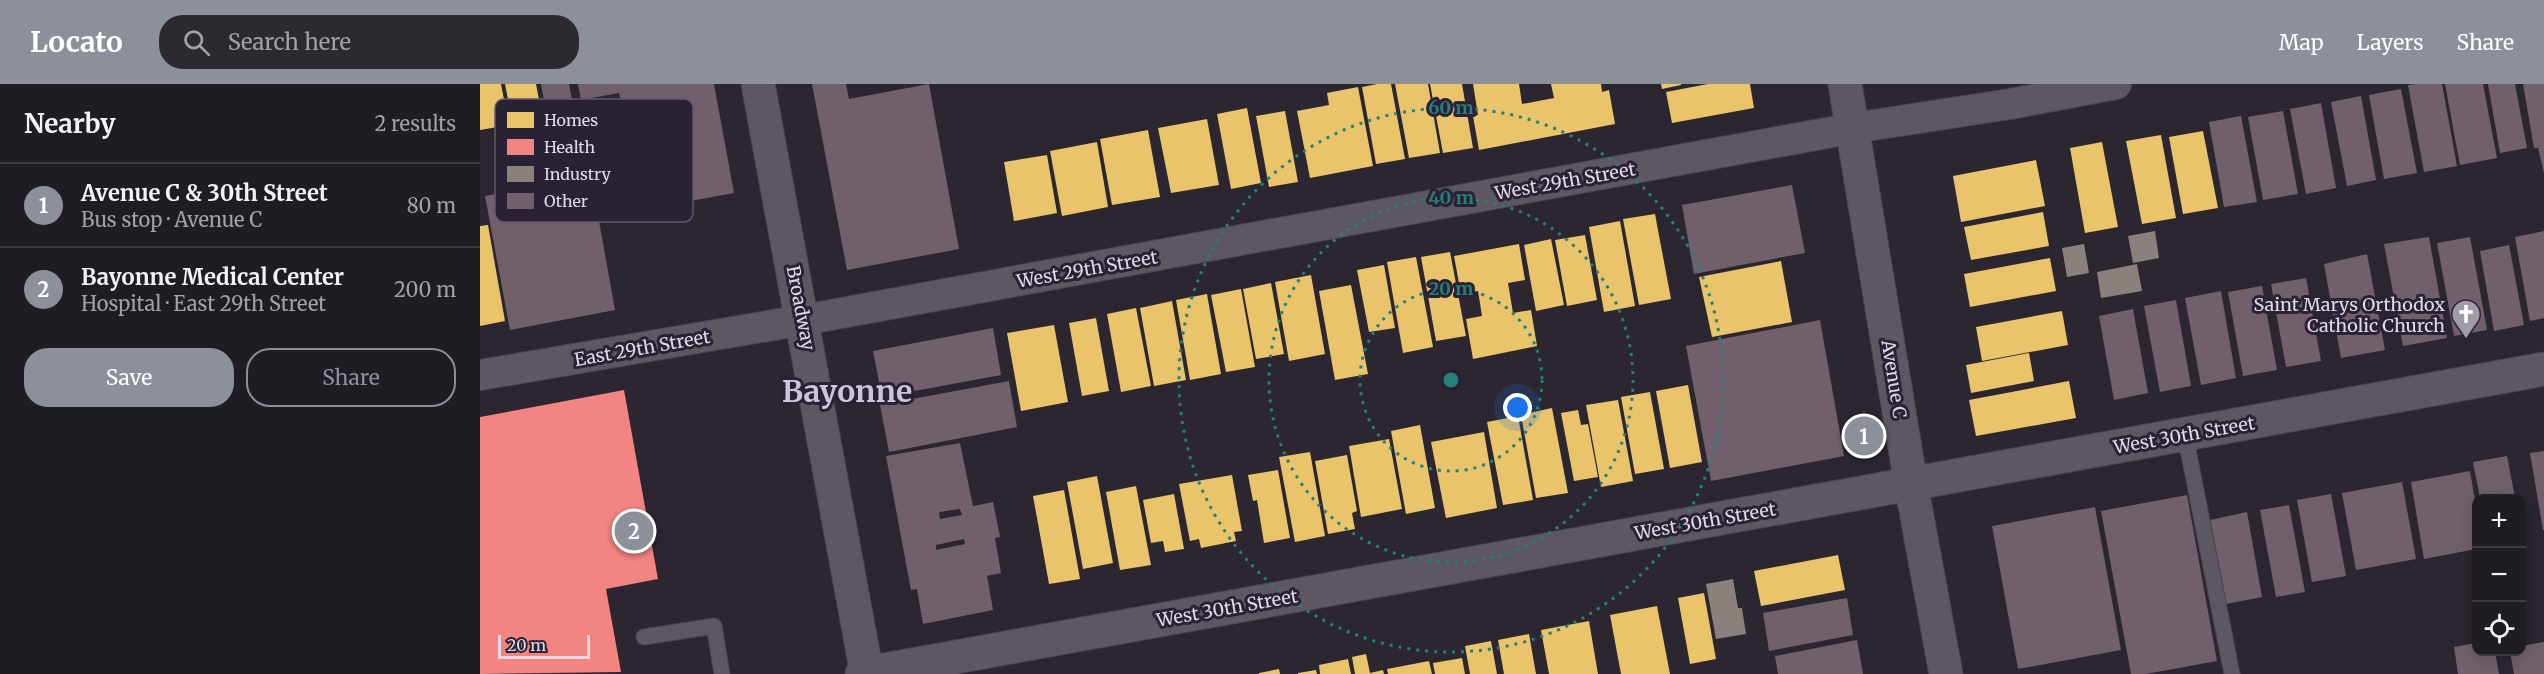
<!DOCTYPE html>
<meta charset="utf-8">
<style>
:root{--surface:#201c24;--page:#2d2931;--text:#f1f3f6;--muted:#a2a1a6;--line:#3d3a41;--accent:#8c9099}
body{margin:0;font-family:Merriweather,serif;background:var(--page);color:var(--text)}
.controls{position:absolute;right:18px;bottom:18px;display:grid;overflow:hidden;border-radius:12px;box-shadow:0 3px 15px #0003}
.controls button{width:54px;height:54px;display:grid;place-items:center;padding:0;border:0;border-bottom:2px solid var(--line);background:var(--surface);color:var(--text);font:30px sans-serif}
.scale{position:absolute;left:18px;bottom:15px;width:92px;box-sizing:border-box;padding-left:6px;border:3px solid #e0dae7;border-top:0;font-size:16px;line-height:21px;white-space:nowrap;color:#e0dae7;-webkit-text-stroke:4px #2b2135;paint-order:stroke}
.you{position:absolute;left:1038px;top:324px;width:21px;height:21px;margin:-15px;border:4px solid #fff;border-radius:50%;background:#1a73e8;box-shadow:0 0 0 9px #1a73e833}
.badge{display:grid;place-items:center;width:39px;height:39px;border-radius:50%;background:var(--accent);color:#fff;font-size:20px;font-weight:700}
.pin{position:absolute;translate:-50% -50%;border:3px solid #fff;box-shadow:0 2px 6px #0006}
.list{margin:0;padding:0;list-style:none}
h2{display:flex;justify-content:space-between;align-items:center;height:78px;margin:0;padding:0 24px;font-size:26px}
h2 small{font-size:20px;font-weight:400;color:var(--muted)}
.list li{display:grid;grid-template-columns:39px 1fr auto;gap:18px;align-items:center;box-sizing:border-box;height:84px;padding:0 24px;border-top:2px solid var(--line)}
.list b{display:block;font-size:22px;white-space:nowrap}
.list p{margin:0;font-size:20px;white-space:nowrap;color:var(--muted)}
.list em{font-size:20px;font-style:normal;color:var(--muted)}
.actions{display:flex;gap:12px;padding:18px 24px}
.actions a{flex:1;padding:14px 0;border:2px solid var(--accent);border-radius:24px;text-align:center;font-size:21px;color:var(--accent)}
.actions .main{background:var(--accent);color:#fff}
.icon{flex:none;width:33px;height:33px;fill:none;stroke:currentColor;stroke-width:2;stroke-linecap:round;stroke-linejoin:round}
.map{position:relative;flex:none;width:2064px;height:590px;overflow:hidden}
header{display:flex;align-items:center;gap:36px;box-sizing:border-box;height:84px;padding:0 30px;background:var(--accent);color:#fff}
header strong{font-size:28px}
nav{display:flex;gap:33px;margin-inline-start:auto;font-size:21px}
.search{width:420px;height:54px;background:var(--page);display:flex;align-items:center;gap:15px;box-sizing:border-box;padding:0 21px;border-radius:24px;color:var(--muted);font-size:22px}
main{display:flex}
aside{flex:1;background:var(--surface)}
.map>svg:first-child{display:block}
</style>
<header>
<strong>Locato</strong>
<div class="search"><svg class="icon" aria-label="search" viewBox="0 0 24 24"><circle cx="10" cy="10" r="6"/><path d="M15 15l6 6"/></svg>Search here</div>
<nav><a>Map</a><a>Layers</a><a>Share</a></nav>
</header>
<main>
<aside>
<h2>Nearby<small>2 results</small></h2>
<ul class="list">
<li><span class="badge">1</span><div><b>Avenue C &amp; 30th Street</b><p>Bus stop · Avenue C</p></div><em>80 m</em></li>
<li><span class="badge">2</span><div><b>Bayonne Medical Center</b><p>Hospital · East 29th Street</p></div><em>200 m</em></li>
</ul>
<div class="actions"><a class="main">Save</a><a>Share</a></div>
</aside>
<div class="map">
<svg width="2064" height="590" viewBox="0 0 2064 590">
<rect width="100%" height="100%" fill="#2b2630"/>
<path fill="#e9c46a" d="M0,0H21L29,41L0,46Z
M25,0H56L63,36L33,41Z
M897,0H911L925,75L896,80L882,3Z
M915,0H948L960,69L929,74Z
M950,0H982L993,64L963,69Z
M993,0H1039L1042,20L1074,14L1071,0H1121L1122,8L1129,6L1135,40L999,66L993,32L998,31Z
M1181,0H1201V1L1182,5Z
M1228,0H1270L1274,24L1192,39L1186,8Z
M878,3L893,82L830,94L817,27L849,21L847,9Z
M767,24L781,99L751,105L737,30Z
M805,27L818,98L789,103L776,32Z
M727,35L739,101L691,109L678,44Z
M668,46L680,113L632,121L620,55Z
M1723,47L1738,124L1703,130L1689,53Z
M1681,51L1696,134L1662,140L1646,57Z
M617,58L628,123L582,132L570,67Z
M1622,58L1638,143L1605,149L1590,64Z
M567,71L577,129L534,137L524,78Z
M1556,76L1565,122L1481,138L1473,92Z
M1563,128L1569,162L1491,176L1484,143Z
M1175,130L1191,215L1159,221L1143,135Z
M1140,137L1155,222L1124,228L1109,143Z
M8,141L25,237L0,242V142Z
M1105,151L1117,216L1087,222L1075,156Z
M1071,155L1084,221L1056,227L1044,161Z
M1039,160L1045,196L1028,199L1033,229L1051,226L1057,262L993,275L986,235L1002,232L998,207L981,210L974,172Z
M970,168L986,252L956,257L941,173Z
M936,173L953,263L923,269L907,178Z
M1570,174L1576,207L1490,223L1484,190Z
M1301,177L1312,238L1232,253L1219,193Z
M904,181L915,244L889,248L877,186Z
M831,191L845,270L809,277L795,198Z
M791,199L804,270L776,275L763,205Z
M871,201L888,290L855,296L839,207Z
M761,205L775,283L746,288L731,211Z
M727,210L741,290L710,296L696,216Z
M692,217L706,296L674,302L660,224Z
M656,224L671,302L641,308L627,230Z
M1582,227L1588,261L1502,277L1496,243Z
M616,234L629,307L602,312L589,239Z
M574,241L588,318L541,327L527,249Z
M1549,269L1554,297L1491,309L1486,281Z
M1589,297L1596,334L1496,352L1489,316Z
M1208,301L1222,378L1190,384L1176,307Z
M1170,308L1184,385L1155,390L1141,313Z
M1138,316L1153,397L1121,403L1106,321Z
M1072,324L1088,409L1056,414L1041,331Z
M1098,326L1101,341L1108,340L1118,393L1094,397L1081,329Z
M1038,332L1053,416L1023,421L1007,338Z
M940,341L955,424L926,430L911,347Z
M1004,348L1017,424L966,434L951,358Z
M909,355L922,425L881,433L869,362Z
M830,368L845,452L815,458L799,373Z
M867,371L877,427L872,429L875,445L848,450L835,377Z
M798,386L810,454L784,459L777,416L773,417L768,391Z
M752,391L762,447L754,448L756,457L721,464L719,455L710,457L699,400Z
M617,392L633,479L603,485L587,398Z
M656,402L671,481L640,486L626,408Z
M584,406L600,495L569,500L553,412Z
M694,410L704,465L685,468L683,457L671,459L663,416Z
M1358,471L1365,506L1281,522L1274,487Z
M1224,509L1236,575L1210,580L1198,514Z
M1177,522L1190,590H1141L1130,531Z
M1109,537L1118,590H1069L1061,546Z
M1049,550L1056,590H1024L1018,556Z
M1011,557L1017,590H990L985,562Z
M886,570L890,589L903,586L904,590H875L872,573Z
M982,574L985,590H955L953,579Z
M868,575L871,590H840L839,581Z
M949,577L952,590H908L907,585Z
M799,585L800,590H779V589Z
M836,586L837,590H818V589Z"/>
<path fill="#f28482" d="M144,306L178,495L126,505L141,588L0,590V333Z"/>
<path fill="#8a817c" d="M1675,147L1679,174L1653,179L1648,152Z
M1604,160L1609,189L1587,193L1582,164Z
M1657,180L1662,207L1621,214L1617,188Z
M1253,495L1258,524H1262L1266,550L1236,555L1226,500Z"/>
<path fill="#71606b" fill-rule="evenodd" d="M61,0H89L101,62L73,67Z
M98,0H234L254,109L156,127L150,91L157,90L139,9L101,16Z
M332,0H366L369,15L449,0L479,165L367,186Z
M1936,0H1962L1977,82L1944,88L1928,1Z
M1965,0H2003L2017,74L1980,81Z
M2008,0H2035L2047,64L2020,69Z
M2043,0H2064V89L2058,64H2054Z
M1921,5L1937,89L1904,95L1889,11Z
M1881,12L1896,96L1867,102L1851,18Z
M1841,19L1856,104L1826,110L1810,25Z
M1803,27L1818,110L1783,116L1768,33Z
M1761,32L1777,118L1744,123L1729,38Z
M111,93L135,226L30,246L5,112Z
M1312,101L1325,169L1214,190L1202,121Z
M2064,147V234L2050,237L2035,153Z
M1949,153L1967,254L1923,262L1904,160Z
M1990,153L2007,246L1974,252L1957,159Z
M2029,161L2044,241L2014,247L2000,167Z
M1887,170L1905,266L1861,274L1844,180Z
M1826,194L1841,277L1806,283L1791,200Z
M1782,202L1797,286L1763,292L1748,208Z
M1741,207L1756,294L1721,301L1705,214Z
M1696,216L1711,302L1680,308L1664,222Z
M1653,225L1668,309L1634,316L1619,232Z
M1340,236L1364,372L1231,397L1206,262Z
M513,244L521,291L402,313L393,267Z
M529,297L537,343L409,368L400,321Z
M480,359L493,422L513,418L520,453L515,454L521,489L507,492L513,526L443,540L437,505L431,506L406,372ZM480,425L482,431L460,435L459,428ZM484,455L485,460L456,466V461Z
M2064,367V446H2063L2050,369Z
M2027,372L2035,414H2000L1993,378Z
M1990,387L1996,422V465L1944,475L1931,398Z
M1922,398L1936,475L1876,486L1862,409Z
M1851,410L1866,492L1832,498L1817,416Z
M1707,411L1737,577L1666,590H1651L1621,427Z
M1809,421L1825,508L1796,513L1780,426Z
M1615,423L1641,566L1538,585L1512,442Z
M1767,428L1782,513L1746,520L1730,436Z
M1367,514L1373,551L1289,567L1283,529Z
M1377,556L1383,590H1298L1295,572Z
M2064,558V590H2034L2030,568H2042V562Z
M1996,559V568H2015L2019,590H1978L1974,563Z"/>
<g fill="none" stroke-linecap="round" stroke-linejoin="round">
<g stroke="#49444d" stroke-width="17">
<path id="lane" d="M1705,350L1752,590
M164,553L234,542L242,590"/>
</g>
<g stroke="#49444d" stroke-width="32">
<path id="street" d="M0,291L323,236L1374,44L1530,20L1636,0"/>
</g>
<g stroke="#49444d" stroke-width="35">
<path id="secondary" d="M278,0L387,590
M1365,0L1431,400L1466,590
M382,590L2064,285"/>
</g>
<use href="#lane" stroke="#5c5760" stroke-width="15"/>
<use href="#street" stroke="#5c5760" stroke-width="30"/>
<use href="#secondary" stroke="#5c5760" stroke-width="33"/>
</g>
<g fill="none" stroke="#24807a" stroke-width="3" stroke-dasharray="3 6">
<circle cx="971" cy="296" r="91"/>
<circle cx="971" cy="296" r="182"/>
<circle cx="971" cy="296" r="272"/>
</g>
<defs>
<g id="church-pin" transform="scale(1.5)"><path d="M0 17L-7.5 6A9.5 9.5 0 1 1 7.5 6Z" fill="#a19ba7" stroke="#2b2135"/><path d="M-1.2-6h2.4v3.5h3.3v2.4h-3.3V6h-2.4V-.1h-3.3v-2.4h3.3Z" fill="#fff"/></g>
</defs>
<g fill-rule="evenodd">
<use href="#church-pin" x="1986" y="230"/>
</g>
<g text-anchor="middle" dominant-baseline="central" stroke-width="6" stroke-linejoin="round" paint-order="stroke">
<g font-size="18" fill="#e0dae7" stroke="#2b2135">
<text transform="translate(1085 97) rotate(-10)">West 29th Street</text>
<text transform="translate(607 185) rotate(-10)">West 29th Street</text>
<text transform="translate(321 224) rotate(79)">Broadway</text>
<text transform="translate(162 264) rotate(-10)">East 29th Street</text>
<text transform="translate(1414 295) rotate(81)">Avenue C</text>
<text transform="translate(1704 351) rotate(-10)">West 30th Street</text>
<text transform="translate(1225 437) rotate(-10)">West 30th Street</text>
<text transform="translate(747 524) rotate(-10)">West 30th Street</text>
</g>
<g font-size="18" fill="#e0dae7" stroke="#2b2135" text-anchor="end">
<text x="1965" y="220">Saint Marys Orthodox<tspan x="1965" dy="21">Catholic Church</tspan></text>
</g>
<g font-size="30" font-weight="bold" fill="#cfc4dd" stroke="#2b2135">
<text x="367" y="307">Bayonne</text>
</g>
</g>
<rect x="15" y="15" width="198" height="123" rx="9" fill="#2b2135" stroke="#61586a" stroke-width="1.5"/>
<rect x="27" y="28" width="27" height="16" fill="#e9c46a"/>
<rect x="27" y="55" width="27" height="16" fill="#f28482"/>
<rect x="27" y="82" width="27" height="16" fill="#8a817c"/>
<rect x="27" y="109" width="27" height="16" fill="#71606b"/>
<g font-size="16" fill="#e0dae7">
<text x="64" y="42">Homes</text>
<text x="64" y="69">Health</text>
<text x="64" y="96">Industry</text>
<text x="64" y="123">Other</text>
</g>
<circle cx="971" cy="296" r="9" fill="#24807a" stroke="#2b2135" stroke-width="3"/>
<g font-size="18" text-anchor="middle" font-weight="bold" fill="#24807a" stroke="#2b2135" stroke-width="6" stroke-linejoin="round" paint-order="stroke">
<text x="971" y="30">60 m</text>
<text x="971" y="120">40 m</text>
<text x="971" y="211">20 m</text>
</g>
</svg>
<div class="controls">
<button>+</button>
<button>−</button>
<button><svg class="icon" aria-label="locate" viewBox="0 0 24 24"><circle cx="12" cy="12" r="6"/><path d="M12 2v4M12 18v4M2 12h4M18 12h4"/></svg></button>
</div>
<div class="scale">20 m</div>
<div class="you"></div>
<div class="pin badge" style="left:1384px;top:352px">1</div>
<div class="pin badge" style="left:154px;top:447px">2</div>
</div>
</main>
